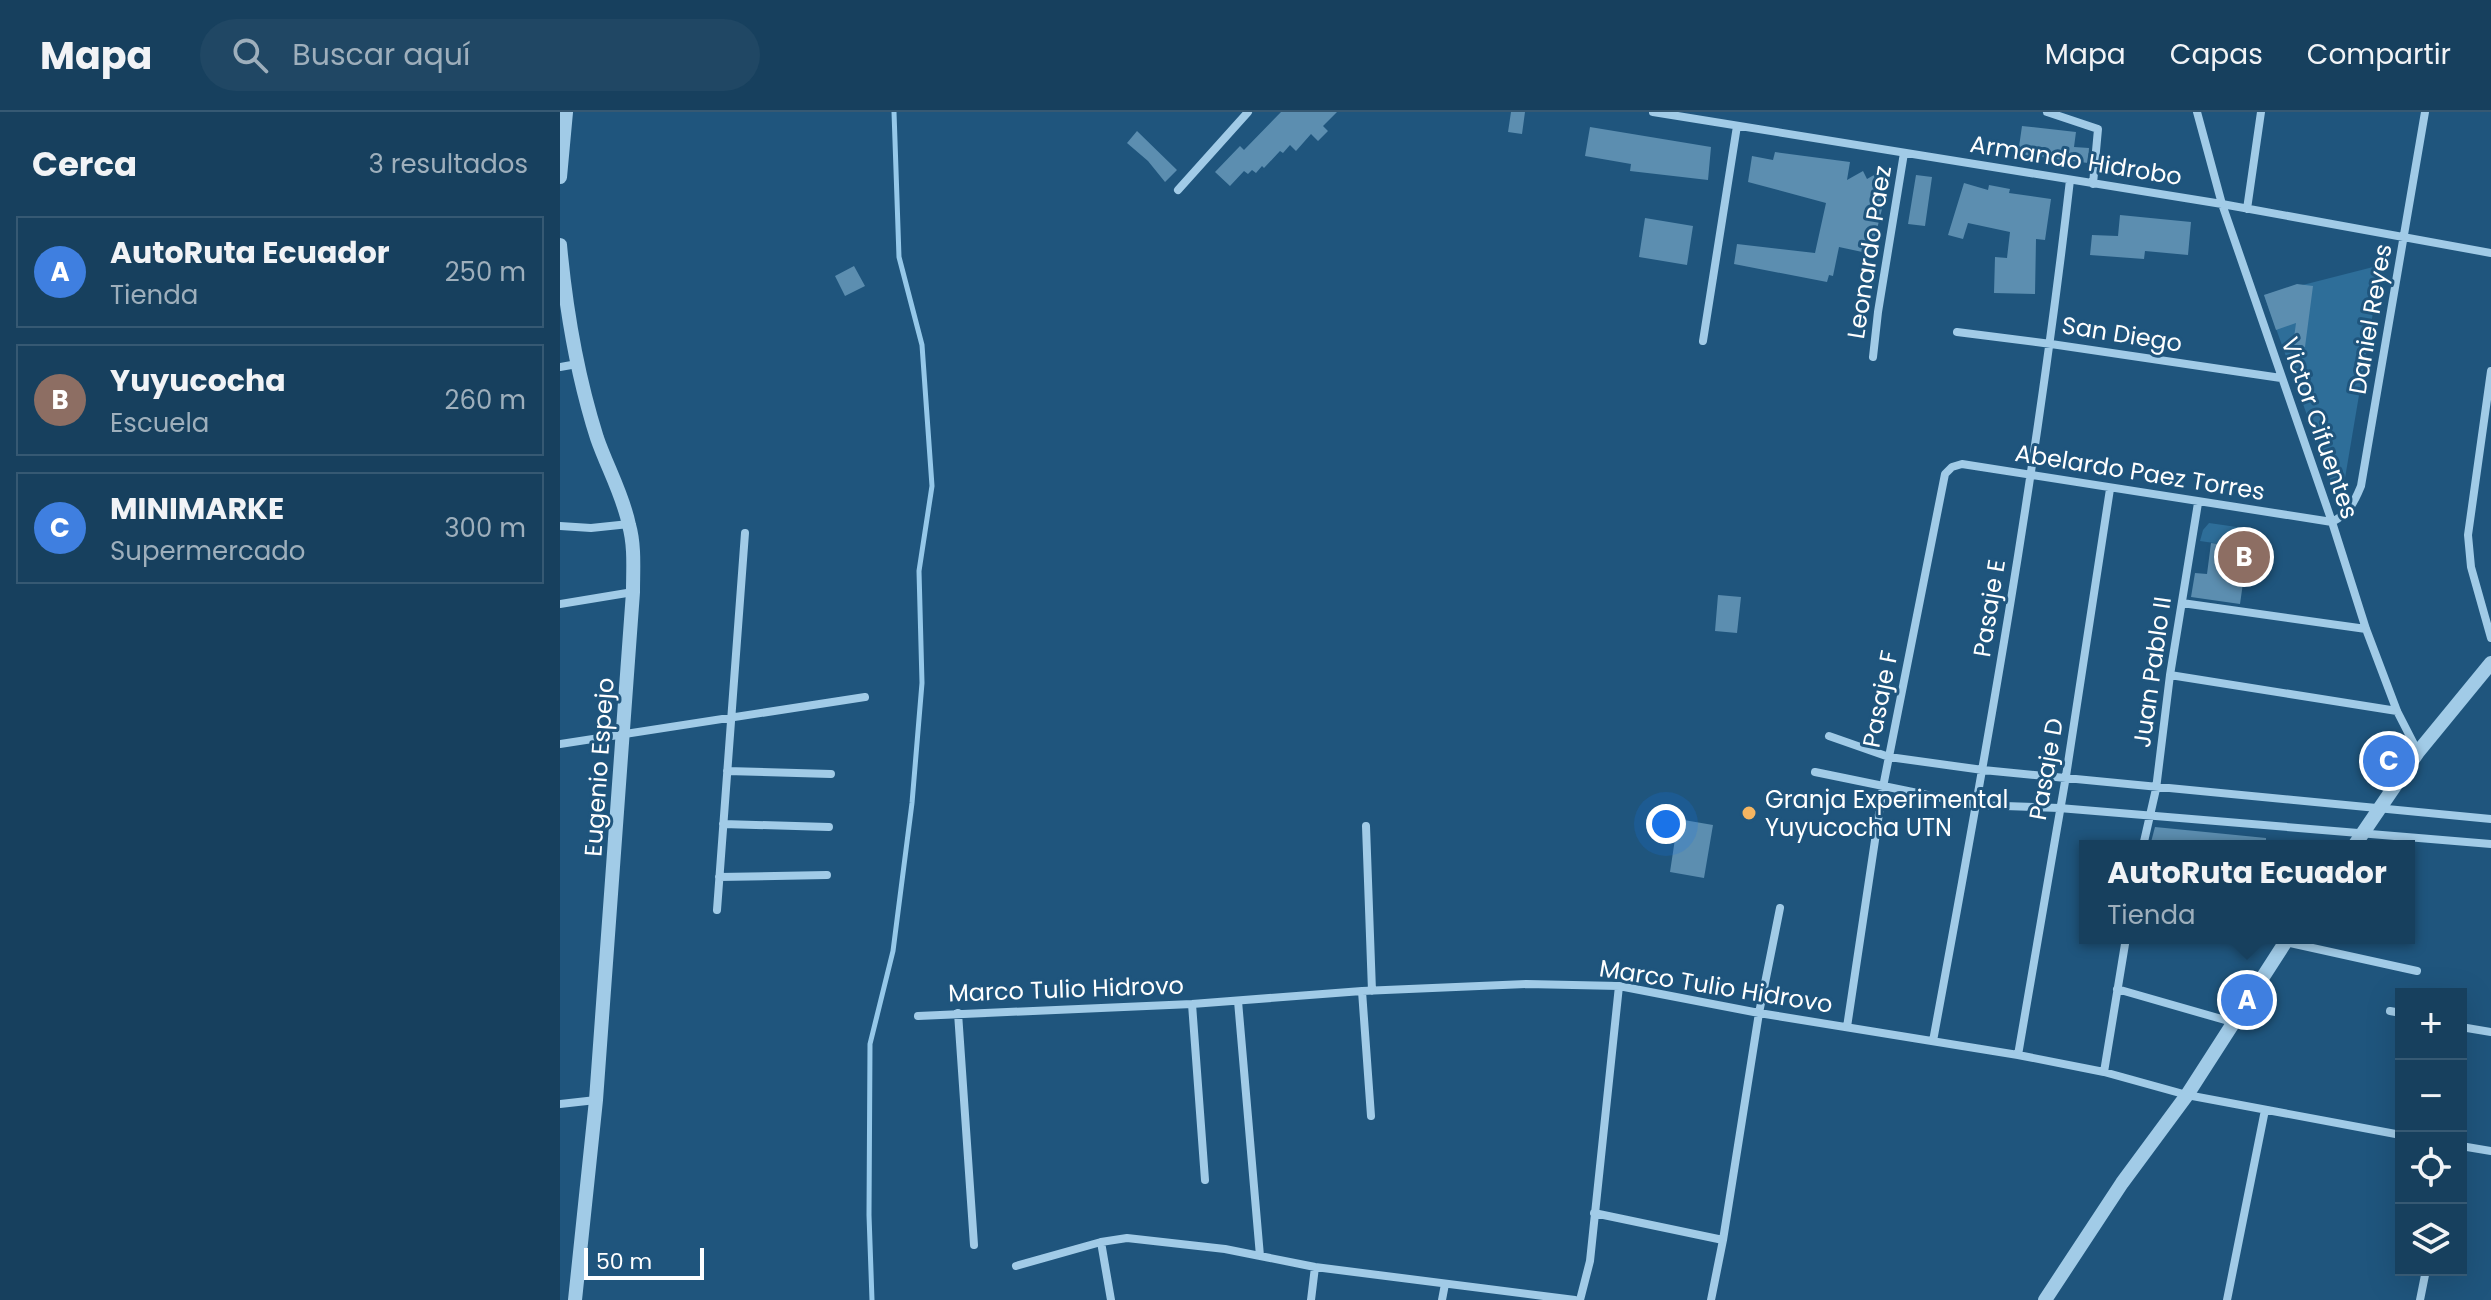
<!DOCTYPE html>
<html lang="es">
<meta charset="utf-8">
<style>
:root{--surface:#17405e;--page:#204764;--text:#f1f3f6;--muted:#9eafbc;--line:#365973;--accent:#8c9099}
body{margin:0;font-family:Poppins,sans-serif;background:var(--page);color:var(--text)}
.controls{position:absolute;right:24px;bottom:24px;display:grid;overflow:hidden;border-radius:0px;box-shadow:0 8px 32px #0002}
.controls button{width:72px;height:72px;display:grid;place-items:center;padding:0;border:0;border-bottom:2px solid var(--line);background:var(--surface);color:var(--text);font:40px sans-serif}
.scale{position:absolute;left:24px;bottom:20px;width:120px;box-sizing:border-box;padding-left:8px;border:4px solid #fff;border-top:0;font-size:22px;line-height:28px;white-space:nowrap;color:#fff;-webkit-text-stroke:6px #1f557d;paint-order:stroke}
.you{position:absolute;left:1106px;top:712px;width:28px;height:28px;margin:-20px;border:6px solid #fff;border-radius:50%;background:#1a73e8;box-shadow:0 0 0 12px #1a73e833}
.badge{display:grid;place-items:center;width:52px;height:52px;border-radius:50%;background:var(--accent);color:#fff;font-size:26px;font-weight:700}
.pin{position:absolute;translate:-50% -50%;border:4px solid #fff;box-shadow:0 2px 8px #0006}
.popup{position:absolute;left:1519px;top:728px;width:336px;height:104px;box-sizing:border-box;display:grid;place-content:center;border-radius:0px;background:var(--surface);filter:drop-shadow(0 2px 6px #0005);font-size:26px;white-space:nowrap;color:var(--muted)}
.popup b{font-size:30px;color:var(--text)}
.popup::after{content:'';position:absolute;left:50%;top:100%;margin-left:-16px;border:16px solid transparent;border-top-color:var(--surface)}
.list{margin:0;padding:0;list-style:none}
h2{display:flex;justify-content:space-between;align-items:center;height:104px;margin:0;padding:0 32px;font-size:34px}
h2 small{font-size:26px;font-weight:400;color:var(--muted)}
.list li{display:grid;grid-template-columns:52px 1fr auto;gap:24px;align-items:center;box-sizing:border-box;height:112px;margin:0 16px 16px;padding:0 16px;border:2px solid var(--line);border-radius:0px}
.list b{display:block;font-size:30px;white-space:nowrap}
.list p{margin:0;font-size:26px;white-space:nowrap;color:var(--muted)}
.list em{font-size:26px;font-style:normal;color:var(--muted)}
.icon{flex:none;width:44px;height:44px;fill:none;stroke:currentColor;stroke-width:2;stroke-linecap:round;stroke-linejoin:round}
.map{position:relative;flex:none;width:1931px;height:1188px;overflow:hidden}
header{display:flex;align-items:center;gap:48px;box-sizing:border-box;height:112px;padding:0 40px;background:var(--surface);border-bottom:2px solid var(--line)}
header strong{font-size:38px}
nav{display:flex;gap:44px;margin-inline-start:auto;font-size:28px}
.search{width:560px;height:72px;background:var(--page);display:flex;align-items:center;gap:20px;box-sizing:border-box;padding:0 28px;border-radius:44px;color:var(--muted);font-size:30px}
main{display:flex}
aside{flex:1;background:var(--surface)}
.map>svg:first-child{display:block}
</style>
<header>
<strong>Mapa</strong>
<div class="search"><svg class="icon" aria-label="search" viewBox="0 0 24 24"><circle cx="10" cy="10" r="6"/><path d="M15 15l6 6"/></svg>Buscar aquí</div>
<nav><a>Mapa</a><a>Capas</a><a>Compartir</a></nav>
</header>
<main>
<aside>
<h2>Cerca<small>3 resultados</small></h2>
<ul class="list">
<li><span class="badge" style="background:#3f7fe0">A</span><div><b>AutoRuta Ecuador</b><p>Tienda</p></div><em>250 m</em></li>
<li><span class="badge" style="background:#8d6e63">B</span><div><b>Yuyucocha</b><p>Escuela</p></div><em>260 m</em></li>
<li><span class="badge" style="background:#3f7fe0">C</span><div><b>MINIMARKE</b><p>Supermercado</p></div><em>300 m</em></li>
</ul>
</aside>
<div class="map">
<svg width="1931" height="1188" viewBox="0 0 1931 1188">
<rect width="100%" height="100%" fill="#1f557d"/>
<path fill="#2e6e99" d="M1821,153L1784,372L1779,375L1772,373L1704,183Z
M1649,411L1691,417L1688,436L1640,429L1643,418Z"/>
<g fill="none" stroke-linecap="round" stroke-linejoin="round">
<path stroke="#95c8e9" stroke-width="5" d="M312,1188L309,1103L310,932L333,839L352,691L362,571L359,459L372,374L362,233L339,145L334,0"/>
</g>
<path fill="#5c8eb0" d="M721,0H777L763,14L768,19L758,29L751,22L736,39L730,33L723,41L720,39L704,56L702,54L696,61L692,58L688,62L684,59L670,74L655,60L680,34L684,38Z
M951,0H965L962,22L948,20Z
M1462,14L1516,20L1514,35L1529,36L1528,51L1458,42Z
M1030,15L1151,35L1148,68L1070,59L1071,52L1025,44Z
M577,19L617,58L605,70L588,49L567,31Z
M1215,40L1290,50L1287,68L1303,59L1307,67L1314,63L1326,81L1313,133H1309L1307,141L1279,135L1273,164L1269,163L1267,170L1174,152L1177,132L1255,141L1266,91L1188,70L1192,44L1213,48Z
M1356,63L1372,65L1365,114L1348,112Z
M1404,71L1428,78L1429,73L1450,77L1449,81L1491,87L1485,128L1476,127L1475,182L1434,181L1435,145L1447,146L1450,120L1408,111L1403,127L1388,123Z
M1560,103L1631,110L1628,143L1585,139L1584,147L1530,143L1532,123L1558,124Z
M1085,106L1133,114L1127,153L1079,145Z
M294,154L305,174L285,184L275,164Z
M1737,172L1753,174L1745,235L1733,233L1736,211L1716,218L1704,183Z
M1651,431L1688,436L1680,492L1631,485L1635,461L1647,462Z
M1158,483L1181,485L1177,521L1155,519Z
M1118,707L1153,713L1144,766L1110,760Z
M1595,715L1706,726V734H1590Z"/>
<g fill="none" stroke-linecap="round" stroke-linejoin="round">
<path stroke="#a1cbe7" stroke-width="8" d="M1093,0L1662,92L1931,141
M1487,0L1538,17L1533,72
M1637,0L1662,92L1772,410L1806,517L1837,599L1858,640
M618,78L688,0
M1687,97L1701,0
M1397,220L1491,232L1721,266
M1143,229L1177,14
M1313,245L1318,200L1344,41
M0,255L17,252
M1931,259L1908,423L1911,455L1931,526
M0,414L31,416L69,412
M1622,491L1806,517
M0,492L73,480
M1610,563L1837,599
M1269,624L1329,645L1423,658L1931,707
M0,632L305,585
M167,659L271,662
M1255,660L1416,693L1499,696L1931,732
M163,712L269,715
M806,714L812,879
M1583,734L1596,677L1610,563L1638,391
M159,765L267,763
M157,798L185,421
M1725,830L1857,859
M1557,877L1672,910
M802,879L811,1004
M678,889L700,1144
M632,892L645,1068
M1830,899L1841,901
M398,901L414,1133
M358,904L632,892L802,879L967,872L1059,874L1199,901L1458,943L1544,960L1627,983L1841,1023
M1287,915L1323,675L1385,362L1392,355L1402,352L1772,410C1789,401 1794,391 1801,374L1865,0
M1901,915L1931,920
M1373,929C1426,643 1477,357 1510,68
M1458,943L1506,664L1550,377
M1544,960L1566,826
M0,992L36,988
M1901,1034L1931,1039
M1034,1101L1163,1128L1199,901L1220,796
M541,1130L551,1188
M456,1154L541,1130L567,1126L665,1137L755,1155L1015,1188
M751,1188L755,1155
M882,1188L885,1172
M1020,1188L1030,1149L1059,874
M1151,1188L1163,1128
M1667,1188L1705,998
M1860,1188L1866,1158"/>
<path stroke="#a1cbe7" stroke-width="14" d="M0,65L6,0
M0,133C6,198 17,263 37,326C47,355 63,383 69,413C75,434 73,458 73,480L36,988L15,1188
M1794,734L1858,640L1931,551
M1485,1188L1562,1071L1627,983L1728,826"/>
</g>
<circle fill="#f5b561" stroke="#1f557d" stroke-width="3" cx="1189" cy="701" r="8"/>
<g text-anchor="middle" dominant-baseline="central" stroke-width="6" stroke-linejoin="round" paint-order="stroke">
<g font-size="24" fill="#fff" stroke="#1f557d">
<text transform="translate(1516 48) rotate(9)">Armando Hidrobo</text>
<text transform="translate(1309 140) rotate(-81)">Leonardo Paez</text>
<text transform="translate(1810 207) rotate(-80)">Daniel Reyes</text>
<text transform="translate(1562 222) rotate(9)">San Diego</text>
<text transform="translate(1760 316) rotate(71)">Victor Cifuentes</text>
<text transform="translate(1580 360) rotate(9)">Abelardo Paez Torres</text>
<text transform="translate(1429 496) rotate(-81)">Pasaje E</text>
<text transform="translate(1592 560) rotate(-82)">Juan Pablo II</text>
<text transform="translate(1320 587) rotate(-79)">Pasaje F</text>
<text transform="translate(39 655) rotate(-86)">Eugenio Espejo</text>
<text transform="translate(1486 657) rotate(-80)">Pasaje D</text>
<text transform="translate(1156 874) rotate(9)">Marco Tulio Hidrovo</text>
<text transform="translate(506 877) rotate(-2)">Marco Tulio Hidrovo</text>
</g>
<g font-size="24" fill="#fff" stroke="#1f557d" text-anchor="start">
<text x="1205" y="687">Granja Experimental<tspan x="1205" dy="28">Yuyucocha UTN</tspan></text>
</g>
</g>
</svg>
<div class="controls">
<button>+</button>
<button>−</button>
<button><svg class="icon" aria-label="locate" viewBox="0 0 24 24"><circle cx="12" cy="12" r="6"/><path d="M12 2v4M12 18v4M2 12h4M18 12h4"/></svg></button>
<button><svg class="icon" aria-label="layers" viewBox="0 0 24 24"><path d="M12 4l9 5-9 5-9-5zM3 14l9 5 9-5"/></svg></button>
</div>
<div class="scale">50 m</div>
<div class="you"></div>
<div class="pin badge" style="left:1687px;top:888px;background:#3f7fe0">A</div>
<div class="popup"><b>AutoRuta Ecuador</b>Tienda</div>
<div class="pin badge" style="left:1684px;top:445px;background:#8d6e63">B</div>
<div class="pin badge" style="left:1829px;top:649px;background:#3f7fe0">C</div>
</div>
</main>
